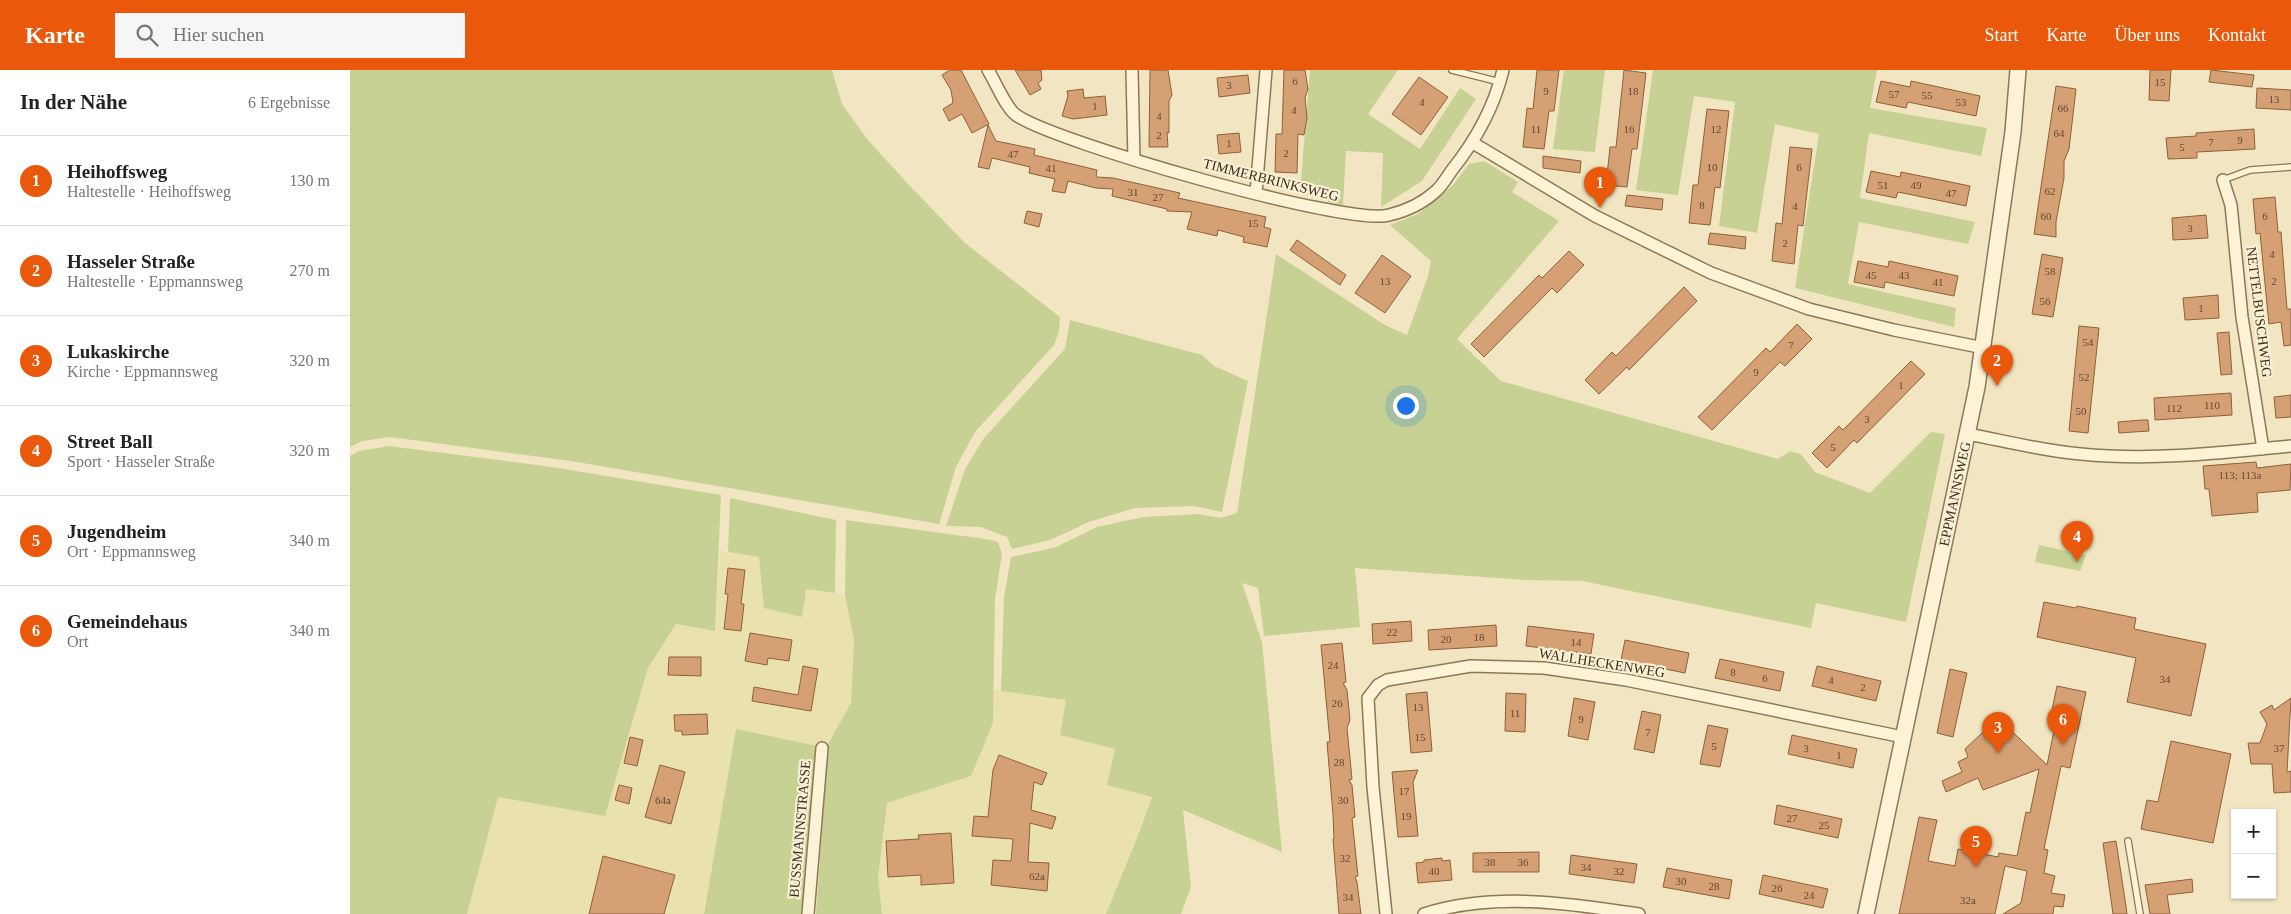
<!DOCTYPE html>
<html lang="de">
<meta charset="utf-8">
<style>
:root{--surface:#fff;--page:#f6f6f6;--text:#222;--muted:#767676;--line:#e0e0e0;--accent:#ea580c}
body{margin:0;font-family:Georgia,serif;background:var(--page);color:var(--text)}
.controls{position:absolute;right:15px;bottom:15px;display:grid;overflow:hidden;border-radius:0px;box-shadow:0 1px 4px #0004}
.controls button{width:45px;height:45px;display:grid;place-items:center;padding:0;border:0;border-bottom:1px solid var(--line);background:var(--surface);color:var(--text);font:25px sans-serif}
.you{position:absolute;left:1055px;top:335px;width:18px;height:18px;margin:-12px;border:4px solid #fff;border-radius:50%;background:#1a73e8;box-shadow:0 0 0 8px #1a73e833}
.badge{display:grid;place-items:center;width:32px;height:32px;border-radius:50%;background:var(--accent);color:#fff;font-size:16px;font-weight:700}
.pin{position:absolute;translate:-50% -41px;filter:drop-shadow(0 1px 2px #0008)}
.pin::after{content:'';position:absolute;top:26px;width:18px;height:15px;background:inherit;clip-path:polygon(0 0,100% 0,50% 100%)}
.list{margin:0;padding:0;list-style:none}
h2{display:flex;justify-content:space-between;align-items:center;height:65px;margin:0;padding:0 20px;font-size:21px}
h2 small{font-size:16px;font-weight:400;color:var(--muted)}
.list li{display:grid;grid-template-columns:32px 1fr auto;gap:15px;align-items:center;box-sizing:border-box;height:90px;padding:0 20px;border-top:1px solid var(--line)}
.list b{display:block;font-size:19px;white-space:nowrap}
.list p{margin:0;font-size:16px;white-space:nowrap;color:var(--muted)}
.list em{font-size:16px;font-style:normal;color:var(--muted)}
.icon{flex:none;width:28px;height:28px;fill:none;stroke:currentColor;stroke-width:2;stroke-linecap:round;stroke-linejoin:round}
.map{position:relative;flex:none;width:1941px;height:844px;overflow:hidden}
header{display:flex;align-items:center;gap:30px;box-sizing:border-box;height:70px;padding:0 25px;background:var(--accent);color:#fff}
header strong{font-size:24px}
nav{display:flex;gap:28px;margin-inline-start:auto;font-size:18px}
.search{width:350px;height:45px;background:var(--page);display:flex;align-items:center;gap:12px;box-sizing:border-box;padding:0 18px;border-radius:0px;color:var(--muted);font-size:19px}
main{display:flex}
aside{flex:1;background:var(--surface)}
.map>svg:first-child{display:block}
</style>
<header>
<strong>Karte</strong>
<div class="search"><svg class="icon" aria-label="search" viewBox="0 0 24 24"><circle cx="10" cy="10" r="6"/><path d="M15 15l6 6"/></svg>Hier suchen</div>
<nav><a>Start</a><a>Karte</a><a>Über uns</a><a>Kontakt</a></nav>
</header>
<main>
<aside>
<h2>In der Nähe<small>6 Ergebnisse</small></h2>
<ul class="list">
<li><span class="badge">1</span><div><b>Heihoffsweg</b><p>Haltestelle · Heihoffsweg</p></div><em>130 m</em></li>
<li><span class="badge">2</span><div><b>Hasseler Straße</b><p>Haltestelle · Eppmannsweg</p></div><em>270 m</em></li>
<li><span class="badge">3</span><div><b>Lukaskirche</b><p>Kirche · Eppmannsweg</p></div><em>320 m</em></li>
<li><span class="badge">4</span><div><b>Street Ball</b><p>Sport · Hasseler Straße</p></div><em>320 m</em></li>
<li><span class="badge">5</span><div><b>Jugendheim</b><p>Ort · Eppmannsweg</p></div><em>340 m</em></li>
<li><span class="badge">6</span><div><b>Gemeindehaus</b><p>Ort</p></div><em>340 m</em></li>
</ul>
</aside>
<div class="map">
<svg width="1941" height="844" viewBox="0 0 1941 844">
<rect width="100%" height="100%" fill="#f2e6c2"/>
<path fill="#e9e2ae" d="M370,481L409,487L452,547L455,519L495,525L504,570L501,634L475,678L355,830L354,844H117L148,727L255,745L298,598L326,554L365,561Z
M643,619L716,630L710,665L765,679L802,727L756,844H532L528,808L537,733L621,706L643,653Z"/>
<path fill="#c7d194" d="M0,0H482L492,34L517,69L559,115L615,173L710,247L709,261L704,275L625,362L606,397L589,454L221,391L40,367L12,371L0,377Z
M960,0H1048L1018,44L1070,79L1110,18L1126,29L1072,111L1031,137L1033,83L996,81L993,136L950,123Z
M1214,0H1255L1245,82L1203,79Z
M1303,0H1527L1520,38L1637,58L1631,86L1519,63L1510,128L1625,152L1618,174L1509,152L1498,214L1606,238L1604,257L1445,218L1469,64L1425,54L1407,163L1369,156L1385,32L1344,26L1328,125L1286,120Z
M1134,91L1168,112L1162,122L1209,151L1107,269L1151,311L1428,389L1440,381L1451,384L1465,402L1520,423L1581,362L1595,364L1556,552L1466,533L1461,558L1232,511L1177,510L1005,498L1010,557L914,566L908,518L892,513L912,572L932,782L833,740L841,817L831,844H756L788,765L802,727L757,715L765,679L710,665L716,630L651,621L654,527L661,487L706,477L747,457L793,447L849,444L870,448L887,443L926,184L1035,255L1057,265L1078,206L1081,191L1040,155L1068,144L1103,115L1119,94Z
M720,250L852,285L864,296L898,311L872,442L844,436L785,438L739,452L700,470L662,479L657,467L631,457L596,456L615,399L634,368L715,279Z
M39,376L202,397L371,425L365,561L326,554L298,598L255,746L148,727L117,844H0V386L9,381Z
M380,428L486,450L485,523L456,519L452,547L414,538L409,487L378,482Z
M496,450L636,469L648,472L652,484L645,529L643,653L621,706L537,733L528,808L532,844H466L478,674L501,633L504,570L495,525Z
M1689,475L1736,485L1730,501L1685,492Z
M386,659L467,676L454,844H354Z"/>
<path fill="#d4a074" stroke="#8f603a" d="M600,0H611L639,54L622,63L612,44L599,51L593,39L603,33L601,20L592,5Z
M665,0H691L692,10L688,13L691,19L680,25Z
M800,0H818L822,25L819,31V63L817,62L818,77H799Z
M934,0H955L958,19L955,28L957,48L954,65L948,64L947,103L925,102L926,64H932Z
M1187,0H1209L1204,41H1199L1194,79L1173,77L1177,38L1183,39Z
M1274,0L1296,3L1287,79H1282L1277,117L1256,115L1260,77H1266Z
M1800,0H1821L1819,31L1799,30Z
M1861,0L1904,5L1902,17L1859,12Z
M898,5L900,23L869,27L867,8Z
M1069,7L1098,27L1071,65L1042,44Z
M1531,11L1560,17L1561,11L1630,26L1626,46L1558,32L1556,38L1526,32Z
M1706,16L1726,19L1719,79L1714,91V108L1706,152V167L1684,164Z
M1907,18L1941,20V40L1906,38Z
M733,19L734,28L755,26L757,45L723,49L712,46L718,26L717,21Z
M1357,39L1379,41L1370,118L1365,117L1360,155L1339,153L1343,115H1348Z
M638,55L646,71L685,79L684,85L747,100L746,107L763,108L830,123L828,128L916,147L914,157L921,159L917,177L893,172L894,167L868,160L867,166L837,159L842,142L817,141V139L762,126L763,119L746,118L718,111L715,123L702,121L705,109L679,103L680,97L642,88L639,99L628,97Z
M1904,59L1905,79L1847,82V88L1818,89L1816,68L1846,66V63Z
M889,63L891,82L869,84L867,65Z
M1440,77L1462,79L1453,156L1448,155L1444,194L1422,191L1426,153L1432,154Z
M1193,86L1231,91L1230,103L1193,98Z
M1521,101L1550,107L1551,102L1620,116L1616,136L1548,122L1546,128L1516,122Z
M1277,125L1313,129L1312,140L1275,136Z
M1925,127L1928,162H1931L1937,239H1941V275L1934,276L1931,252L1919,254L1910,163L1906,164L1903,129Z
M677,141L692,144L689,157L674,153Z
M1856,145L1858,168L1823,170L1822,148Z
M1360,163L1396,167L1395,179L1358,174Z
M947,170L996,205L990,215L940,180Z
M1219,181L1234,195L1207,223L1202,218L1134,287L1121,274L1189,205L1192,208Z
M1692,184L1713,188L1703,247L1682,244Z
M1032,185L1061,206L1035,243L1005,223Z
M1508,191L1538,197L1539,191L1608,206L1604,226L1535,212L1534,218L1504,212Z
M1334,217L1347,231L1279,300L1277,297L1249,324L1235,310L1262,282L1266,286Z
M1868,225L1869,248L1835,250L1833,228Z
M1447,254L1462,269L1435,296L1430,292L1362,360L1348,347L1416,278L1420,282Z
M1729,256L1749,258L1738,363L1719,361Z
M1879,262L1882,304L1871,305L1867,263Z
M1561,291L1575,304L1507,373L1504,370L1477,398L1462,383L1489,356L1493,360Z
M1881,323L1882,345L1805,350L1804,328Z
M1941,325V347L1926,348L1924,327Z
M1792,350H1798L1799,361L1769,363L1768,352Z
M1906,392L1907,398L1941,394L1940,420L1907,423L1908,442L1862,446L1859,419H1855L1853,396Z
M378,498L395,500L391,534H394L391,561L374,559L378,524H375Z
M1694,532L1726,538L1727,536L1786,548L1784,559L1856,574L1841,646L1777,632L1786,588L1687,567Z
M1061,551L1062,571L1023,574L1022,554Z
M1146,555L1147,576L1079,580L1078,560Z
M1178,556L1244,564L1241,584L1176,576Z
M400,563L442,570L439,591L418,588L417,595L395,591Z
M1275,570L1339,583L1335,603L1271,590Z
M992,573L996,612L993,613L997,620L1000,650L997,658L1002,709L999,710L1002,715L1005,747L1002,748L1008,806L1005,807L1007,812L1011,844H989L983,769H984L983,745L977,672H980L971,575Z
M319,587H351V606L318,605Z
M1370,589L1434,602L1430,621L1365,608Z
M453,596L468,599L461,641L402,631L404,617L448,625Z
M1467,596L1531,611L1526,631L1462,616Z
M1600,599L1617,603L1603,667L1587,663Z
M1707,616L1736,622L1720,698L1711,696L1694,779L1698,780L1694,803L1705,806L1701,823L1715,825L1713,837L1704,836L1703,844H1653L1671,833L1677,801L1655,796L1645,844H1549L1569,747L1587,750L1578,791L1605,796L1608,779L1648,787L1649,783L1667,786L1676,742L1680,743L1689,699L1633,720L1628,708L1596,722L1592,711L1612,702L1608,692L1618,687L1615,679L1648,648L1697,695L1705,656L1699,654Z
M1077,622L1082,681L1061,683L1056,624Z
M1156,623L1176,624L1175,662L1155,661Z
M1224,628L1245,632L1238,670L1218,666Z
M1941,628L1937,702L1941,701V722L1924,723L1922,694H1901L1898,673H1910L1917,654L1910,642L1922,635L1924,640Z
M1292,641L1311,645L1304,683L1284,679Z
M357,644L358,664L332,665V661H325L324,645Z
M1358,655L1378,659L1370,697L1350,694Z
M1442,665L1507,679L1503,698L1438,684Z
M280,667L293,670L287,696L274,693Z
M1821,671L1881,684L1863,773L1791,759L1797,730L1808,732Z
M649,685L697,703L692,715L684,712L681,740L706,747L702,759L680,753L678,792L699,793L697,821L641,815L643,790L661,791L663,769L622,766L624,746L638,747L643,700Z
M310,695L335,702L321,754L295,747Z
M1068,700L1063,712L1068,766L1048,767L1042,702Z
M269,715L282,718L279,734L265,730Z
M1427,735L1492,749L1488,768L1424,754Z
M601,763L604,813L571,815V805L538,807L536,771L569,769L568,765Z
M1766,771L1776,836L1777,844H1763L1753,773Z
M1189,782V802H1123V783Z
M1221,785L1287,794L1284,813L1219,804Z
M253,786L325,805L314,844H239Z
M1092,788V791L1100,790L1102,810L1068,813L1066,793L1074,792V790Z
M1317,798L1382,810L1379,829L1313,817Z
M1413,805L1478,819L1473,838L1409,824Z
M1842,809L1843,822L1817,825L1820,844H1800L1795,815Z"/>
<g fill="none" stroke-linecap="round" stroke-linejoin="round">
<g stroke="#8e7757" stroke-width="8">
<path id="service" d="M1102,0L1150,12
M1873,110L1900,100L1941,97
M1778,771L1790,844"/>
</g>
<g stroke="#8e7757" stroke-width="14">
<path id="minor" d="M638,0C645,11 656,38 666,45C703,72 1000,157 1039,145C1056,141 1073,133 1086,121C1092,116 1097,107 1102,100C1126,70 1144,38 1153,0
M782,0L784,90
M1123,73L1245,146L1361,203L1459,239L1544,260L1634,278
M1873,110L1881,135L1892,247L1913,379
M906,123L916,0
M1618,364C1655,371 1693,381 1731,384C1801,391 1871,383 1941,376
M458,844L472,678
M1036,844L1023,717L1018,628L1028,615L1037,610L1121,596L1194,598L1276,610L1553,667
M1074,844C1143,822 1218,833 1289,844"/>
</g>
<g stroke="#8e7757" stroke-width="18">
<path id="tertiary" d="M1516,844L1627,317L1663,62L1668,0"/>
</g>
<use href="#service" stroke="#fcf2d6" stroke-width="5.5"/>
<use href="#minor" stroke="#fcf2d6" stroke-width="11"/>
<use href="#tertiary" stroke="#fcf2d6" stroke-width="15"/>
</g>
<g text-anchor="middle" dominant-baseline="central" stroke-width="4.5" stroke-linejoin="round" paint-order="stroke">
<g font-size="11" fill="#624a33">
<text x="945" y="11">6</text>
<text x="1810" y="12">15</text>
<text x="879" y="15">3</text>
<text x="1196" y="21">9</text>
<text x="1283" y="21">18</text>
<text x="1544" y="24">57</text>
<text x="1577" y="25">55</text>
<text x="1924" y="29">13</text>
<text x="1072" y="32">4</text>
<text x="1611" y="32">53</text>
<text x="745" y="36">1</text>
<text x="1713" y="38">66</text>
<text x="944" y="40">4</text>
<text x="809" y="46">4</text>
<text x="1186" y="59">11</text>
<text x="1279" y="59">16</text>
<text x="1366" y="59">12</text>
<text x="1709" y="63">64</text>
<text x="809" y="65">2</text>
<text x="1890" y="70">9</text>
<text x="1861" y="72">7</text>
<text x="879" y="73">1</text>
<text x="1832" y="77">5</text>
<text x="936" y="83">2</text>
<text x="663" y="84">47</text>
<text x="1362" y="97">10</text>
<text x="1449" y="97">6</text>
<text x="701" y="98">41</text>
<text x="1533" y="115">51</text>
<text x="1566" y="115">49</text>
<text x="1700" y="121">62</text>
<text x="783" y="122">31</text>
<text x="1601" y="123">47</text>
<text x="808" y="127">27</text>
<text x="1352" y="135">8</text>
<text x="1445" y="136">4</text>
<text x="1696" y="146">60</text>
<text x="1915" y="146">6</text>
<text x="903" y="153">15</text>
<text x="1840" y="158">3</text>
<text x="1435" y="173">2</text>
<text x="1922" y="184">4</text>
<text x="1700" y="201">58</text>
<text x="1521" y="205">45</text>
<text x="1554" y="205">43</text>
<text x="1035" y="211">13</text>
<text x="1924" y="211">2</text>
<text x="1588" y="212">41</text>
<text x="1695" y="231">56</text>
<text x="1851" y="238">1</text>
<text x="1738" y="272">54</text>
<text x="1441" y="275">7</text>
<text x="1406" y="302">9</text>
<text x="1734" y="307">52</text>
<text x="1551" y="315">1</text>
<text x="1862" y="335">110</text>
<text x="1824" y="338">112</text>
<text x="1731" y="341">50</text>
<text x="1517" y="349">3</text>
<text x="1483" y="377">5</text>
<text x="1890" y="405">113; 113a</text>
<text x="1042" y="562">22</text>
<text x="1129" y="567">18</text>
<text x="1096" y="569">20</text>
<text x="1226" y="572">14</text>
<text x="983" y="595">24</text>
<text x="1383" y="602">8</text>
<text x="1415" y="608">6</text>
<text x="1815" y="609">34</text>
<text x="1481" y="610">4</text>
<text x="1513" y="617">2</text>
<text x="987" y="633">26</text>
<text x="1068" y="637">13</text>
<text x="1165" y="643">11</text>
<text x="1231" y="649">9</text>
<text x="1298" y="662">7</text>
<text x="1070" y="667">15</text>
<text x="1364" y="676">5</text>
<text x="1456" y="678">3</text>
<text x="1929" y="678">37</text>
<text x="1489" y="685">1</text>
<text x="989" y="692">28</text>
<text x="1054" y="721">17</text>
<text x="313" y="730">64a</text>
<text x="993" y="730">30</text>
<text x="1056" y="746">19</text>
<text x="1442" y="748">27</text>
<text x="1474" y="755">25</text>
<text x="995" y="788">32</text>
<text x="1140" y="792">38</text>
<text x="1173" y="792">36</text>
<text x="1236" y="797">34</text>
<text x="1084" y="801">40</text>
<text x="1269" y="801">32</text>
<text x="687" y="806">62a</text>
<text x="1331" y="811">30</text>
<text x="1364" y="816">28</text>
<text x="1427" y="818">26</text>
<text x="1459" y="825">24</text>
<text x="998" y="827">34</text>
<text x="1618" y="830">32a</text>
</g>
<g font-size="14" fill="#3c2d1d" stroke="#f9efd2">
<text transform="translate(921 110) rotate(14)">TIMMERBRINKSWEG</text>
<text transform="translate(1909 242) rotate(83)">NETTELBUSCHWEG</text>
<text transform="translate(1605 424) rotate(-78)">EPPMANNSWEG</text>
<text transform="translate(1252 593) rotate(9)">WALLHECKENWEG</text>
<text transform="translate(450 759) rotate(-85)">BUSSMANNSTRASSE</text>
</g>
</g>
</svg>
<div class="controls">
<button>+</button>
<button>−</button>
</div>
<div class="you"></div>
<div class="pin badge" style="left:1250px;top:138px">1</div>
<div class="pin badge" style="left:1647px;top:316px">2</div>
<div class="pin badge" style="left:1648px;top:683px">3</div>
<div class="pin badge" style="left:1727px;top:492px">4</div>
<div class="pin badge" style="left:1626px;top:797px">5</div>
<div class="pin badge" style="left:1713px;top:675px">6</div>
</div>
</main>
